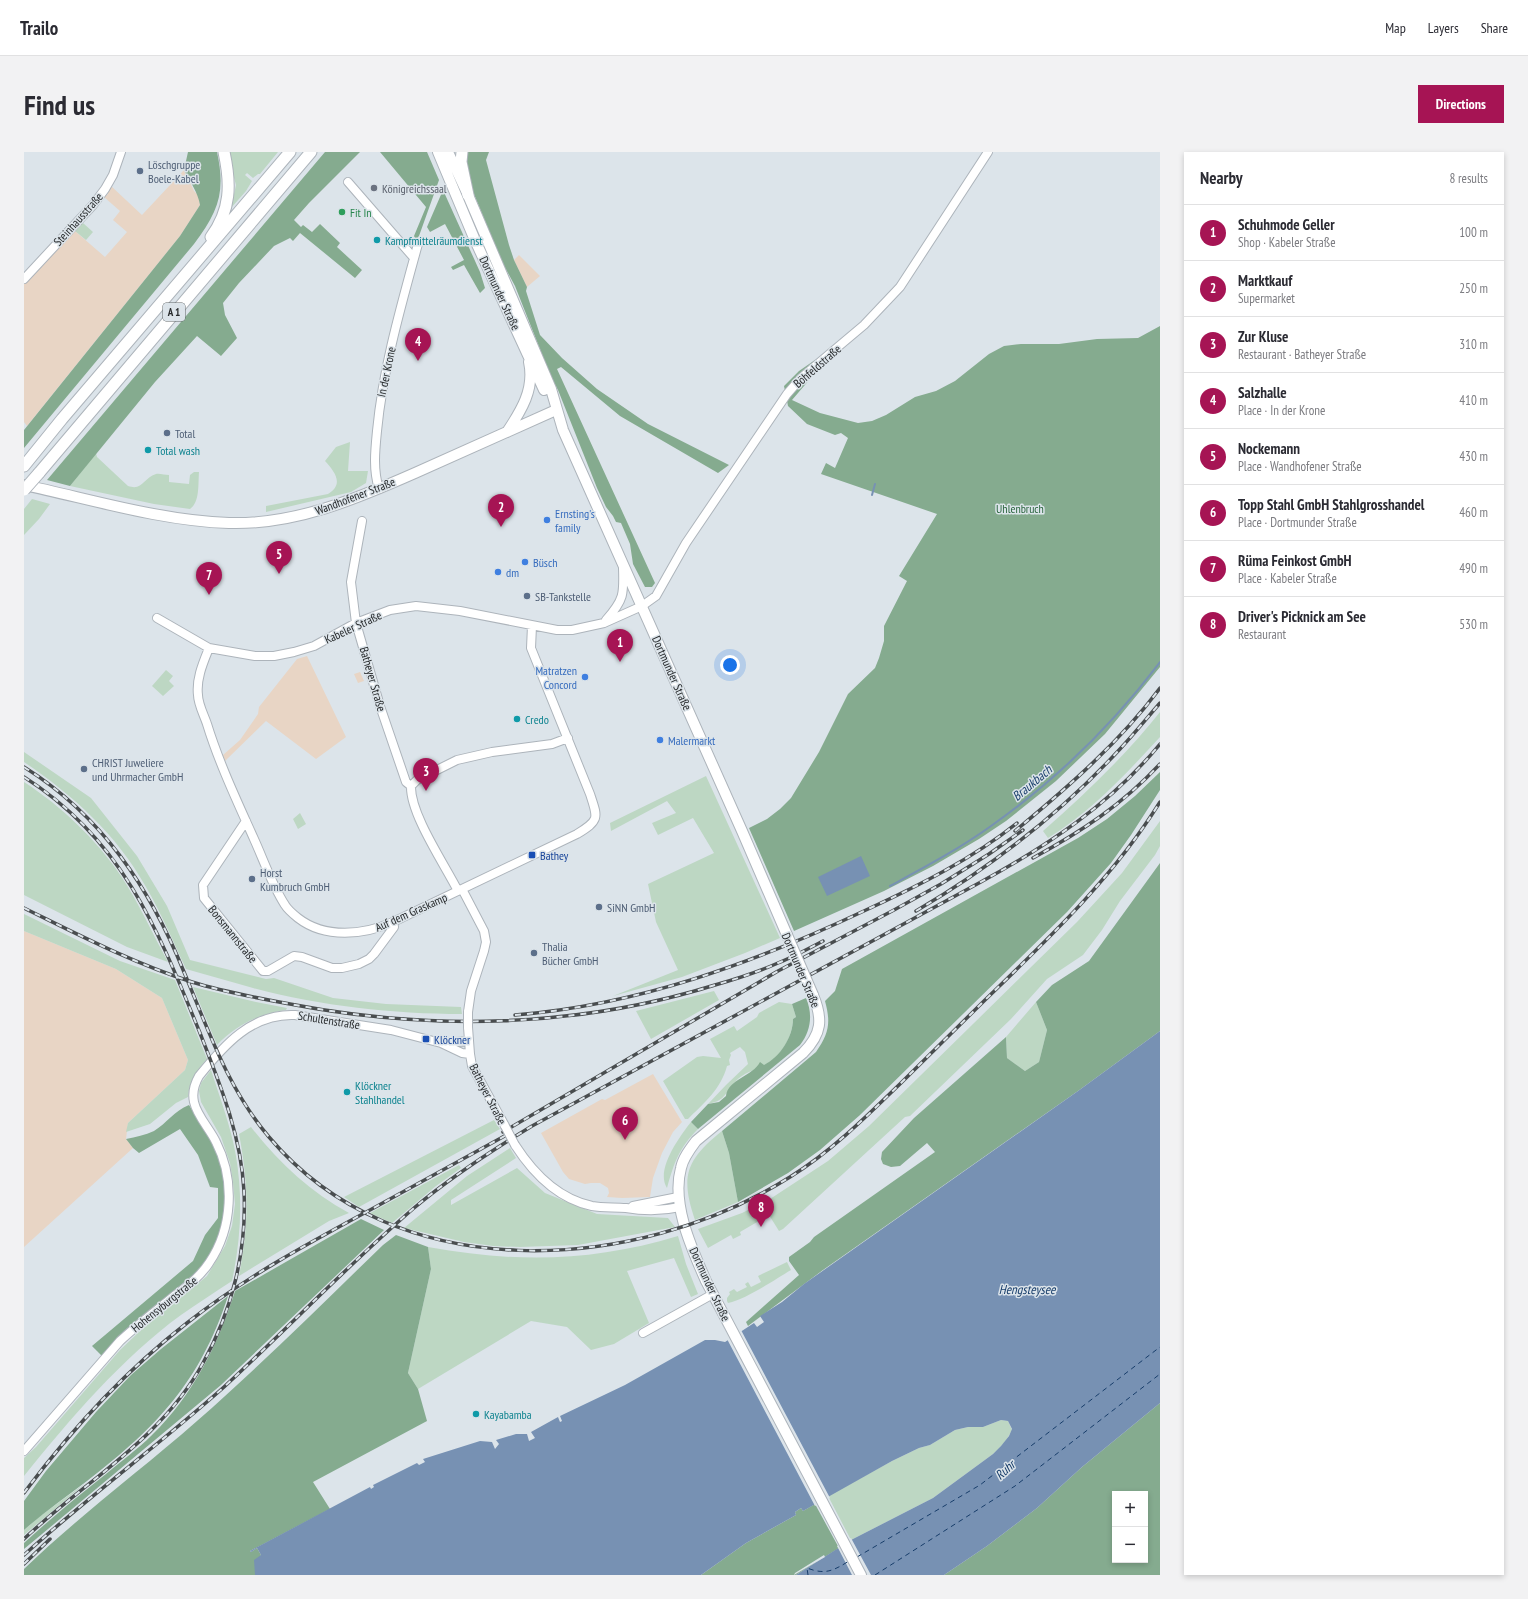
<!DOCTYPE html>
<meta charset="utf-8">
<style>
:root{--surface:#fff;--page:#f2f2f3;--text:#2b2b33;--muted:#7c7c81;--line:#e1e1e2;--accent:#a61454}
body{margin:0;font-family:"PT Sans Narrow",sans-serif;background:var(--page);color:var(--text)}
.controls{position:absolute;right:12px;bottom:12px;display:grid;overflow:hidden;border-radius:0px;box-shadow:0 2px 6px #0003}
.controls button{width:36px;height:36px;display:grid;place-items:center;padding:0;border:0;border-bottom:1px solid var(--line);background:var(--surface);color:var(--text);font:20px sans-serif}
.you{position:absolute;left:706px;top:513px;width:14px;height:14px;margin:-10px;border:3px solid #fff;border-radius:50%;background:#1a73e8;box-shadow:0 0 0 6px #1a73e833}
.badge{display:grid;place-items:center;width:26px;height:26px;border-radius:50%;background:var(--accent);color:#fff;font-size:13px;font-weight:700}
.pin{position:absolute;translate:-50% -33px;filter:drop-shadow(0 1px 2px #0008)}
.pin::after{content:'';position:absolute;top:21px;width:14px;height:12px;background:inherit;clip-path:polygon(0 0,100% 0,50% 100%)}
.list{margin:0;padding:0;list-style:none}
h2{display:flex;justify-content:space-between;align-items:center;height:52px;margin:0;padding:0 16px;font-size:17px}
h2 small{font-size:13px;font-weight:400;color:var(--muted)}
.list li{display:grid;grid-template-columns:26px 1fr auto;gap:12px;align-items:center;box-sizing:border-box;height:56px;padding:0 16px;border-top:1px solid var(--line)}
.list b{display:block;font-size:15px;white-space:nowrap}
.list p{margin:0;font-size:13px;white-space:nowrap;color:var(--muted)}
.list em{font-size:13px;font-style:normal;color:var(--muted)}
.map{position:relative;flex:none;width:1136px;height:1423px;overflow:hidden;border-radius:0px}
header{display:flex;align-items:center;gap:24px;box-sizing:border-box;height:56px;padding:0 20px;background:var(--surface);border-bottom:1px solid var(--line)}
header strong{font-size:19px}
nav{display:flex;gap:22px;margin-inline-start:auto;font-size:14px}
.intro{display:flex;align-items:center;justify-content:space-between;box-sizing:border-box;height:96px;padding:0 24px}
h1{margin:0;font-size:28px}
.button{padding:10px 18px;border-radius:0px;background:var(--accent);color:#fff;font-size:14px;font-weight:700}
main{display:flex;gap:24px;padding:0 24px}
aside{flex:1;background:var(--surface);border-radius:0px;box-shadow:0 2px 6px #0003}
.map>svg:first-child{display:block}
</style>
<header>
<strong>Trailo</strong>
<nav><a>Map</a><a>Layers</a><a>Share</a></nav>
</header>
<div class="intro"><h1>Find us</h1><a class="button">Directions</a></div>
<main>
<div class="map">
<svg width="1136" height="1423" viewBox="0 0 1136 1423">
<rect width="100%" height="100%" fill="#dce4ea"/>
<path fill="#e8d5c5" d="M160,18L170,39L174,43L176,53L156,84L3,274L0,270V127L31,99L51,79L81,105L103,80L89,68L96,59L80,45L84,42L83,39L87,34L118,63Z
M495,103L516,124L503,135L490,108Z
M283,504L322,585L292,607L242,569L201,609L199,603L216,588L234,562L235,555L273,507Z
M336,520L340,529L334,531L330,522Z
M0,779L92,817L138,846L164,908L161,918L104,971L102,987L109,996L0,1095Z
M629,922L658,970L649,980L638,1001L629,1026L626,1045L598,1046L583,1045L585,1041L584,1036L576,1031H567L561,1032L545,1027L539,1020L517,981L578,947L581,948Z"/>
<path fill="#bdd7c3" d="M203,0H254L236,22H234L229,26L223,21L221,23L228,29L222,39L207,56L212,33Z
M59,71L69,80L62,88L51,79Z
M326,290L324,319H344L342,331L327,340L242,360V354L304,342C321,332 310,319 301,309L312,295Z
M72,301L73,305L104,334C119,339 119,326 132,322C135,321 141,323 145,323V330L165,332L166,323L170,320H175C174,332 176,350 166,357L130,352L46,334Z
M8,347L26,352L15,367L0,383V357Z
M142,518L149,524L145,529L150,534L139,544L128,534Z
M1136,560V585C1102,622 1068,659 1024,686L1019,679C1061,642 1101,604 1136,560Z
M0,600L67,646L113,704L143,754L166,808L242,827L250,826L309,846L362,852L437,855L438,862C369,862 296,854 229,836C207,830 184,823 162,817C149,789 137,761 122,735C93,683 49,643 0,610Z
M682,624L756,786L721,801L658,825L589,844L654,818L632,770L624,732L690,701L669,666L634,683L628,671L652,661L643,649L587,679L586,671Z
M0,630C37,654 72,687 97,724C115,751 128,781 144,810L103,795L0,743Z
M276,661L282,672L274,677L269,667Z
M1136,669V694L1131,703L1096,749L1078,778L1059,803L1023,827L987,867L886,964L881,965L759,1077L755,1079L745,1063L716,1080L717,1083L709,1087L707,1083L684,1096L674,1077L718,1061L746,1047L804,1009L845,974L1053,770L1098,721Z
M0,762L96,809L151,828L183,907C173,918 165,930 164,945L152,951L126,972L102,980L104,971L161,918L164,908L138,846L92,817L0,779Z
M169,835L232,850L263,856L262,858C235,862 212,873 193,893Z
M690,839L695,848L627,887L612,859Z
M755,850L768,852L772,865L769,867C769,883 758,903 744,911C734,917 720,920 712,929C700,941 703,948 684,952L702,933L724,912L721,900L716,895L706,901L707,903L705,908L706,913L703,914C697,937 680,951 664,967H661L639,929L673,905L679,904L697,906L686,887L710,874L713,879L733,865L735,861Z
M1012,850L1023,878L1015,910L1001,919L983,906L982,885Z
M187,918C196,946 207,975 212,1004C219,1046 217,1087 208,1129C191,1140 174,1151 157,1163C99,1205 45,1268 0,1324V1306L12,1295L96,1198L116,1179L183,1124L201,1094L208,1074L211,1052L209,1030L206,1011L197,985L177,950L175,939L177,931Z
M470,968L476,977L335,1055L320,1045Z
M667,970L674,977C655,996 650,1011 643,1036C631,1018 656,984 667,970Z
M227,975C254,1010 286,1040 325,1061L305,1069L215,1124C225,1072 225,1034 215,982Z
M698,979L705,1001L714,1050L671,1068C656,1024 662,1008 698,979Z
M486,996L492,1006L427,1048V1053L493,1016L521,1041L573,1062L644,1066L651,1075L554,1093L496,1095L469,1094L440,1090L380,1076L443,1024Z
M435,1013L437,1016L412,1034L368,1071L346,1061Z
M654,1084L662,1112L674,1142L667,1145L650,1106L603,1119L625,1171L590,1192L567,1198L543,1175L507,1169L394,1237L384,1221L407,1117L404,1095C492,1111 568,1110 654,1084Z
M763,1110L767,1118C750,1128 723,1147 704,1151L703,1149V1146L706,1142L705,1140L710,1137L713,1140L723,1135L721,1132L724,1130L727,1135L737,1130L734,1124Z
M977,1268L984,1269L988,1278C983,1288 977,1295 969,1302L909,1346L827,1388L804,1344L868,1309L895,1296L906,1293L931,1278L944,1275H959Z
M63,1330L0,1383V1378L16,1364Z"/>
<path fill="#85ab8f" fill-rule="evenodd" d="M164,0H193C202,41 194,60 170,92L0,296V278L156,84L176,53C174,41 166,29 160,18Z
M301,0H336L285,51L270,68L277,75L279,73L288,80L296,72L316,91L313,95L338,118L331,126L276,81L269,89L266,86L250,94L215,131L199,151L201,163L213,186L197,204L173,184L131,230L46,334L23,328Z
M356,0H403L415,28L395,84L392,88L390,84L402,55Z
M441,0H465L462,8L485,93L490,108L503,135L502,139L516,183L538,206L573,237L624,272L705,313L694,321L596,264L537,215L533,217L631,431L628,435H621L609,412L606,392L597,371L592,370L589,364L582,355L573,336L534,238L527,225L491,134L478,110L447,35L440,5Z
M419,38L456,120L461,136L456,141L440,113L429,118L427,115L440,108L421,72L406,80L403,75Z
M1136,174V515L1081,582L1032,629L982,669L955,687L909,714L860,739L770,779L725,676L743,667L756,657L767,646L795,600L824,542L851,516L855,506L860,489V474L883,429L875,424L913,362L797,322L802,311L811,316L824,286L817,281L811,283L783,272L764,254L760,234L775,219L791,208L792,220L768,248L796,261L834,271L848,269L862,263L891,245L912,239L931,229L965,202L980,194L997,192H1035L1073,187L1114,186Z
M1136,620V638L1107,683L1087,711L1043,760L836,963L796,998L764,1021L714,1050L705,1001L698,979L792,900C805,881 807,871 801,849L811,839L818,817L1054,686L1083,667L1111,644Z
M1136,711V879L1054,939L799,1118L724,1174L722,1170L775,1123L765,1109V1105L786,1090L790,1085L911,1000L903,991L876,1014L867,1015L859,1012L857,1007L858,1000L890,966L982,885L983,906L1001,919L1015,910L1023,878L1012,850L1028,833L1065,809Z
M782,846C789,862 787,879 776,893L674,977L667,970L684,952L695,950L702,944C704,927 729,924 736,910L740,913C756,905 769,885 769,867L772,865L768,852Z
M165,953L190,994L198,1017L202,1048L199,1071L189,1099L174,1119L109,1172L78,1204L68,1194L169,1109L181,1083L194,1066V1036L186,1035L174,1003L156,977L115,1001L109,996L102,987C112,985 121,983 130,979C143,971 150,959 165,953Z
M337,1067L360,1078L197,1233L0,1397V1391C26,1367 54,1344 82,1322C97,1309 114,1297 128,1283C169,1243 194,1193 211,1139Z
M372,1083L404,1095L407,1117L384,1221L394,1237L403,1269L289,1330L306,1357L226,1399L227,1400L233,1396L237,1403L231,1418V1423H0V1417C55,1364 116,1319 173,1269C237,1213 298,1152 359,1093Z
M204,1144C176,1230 133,1275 63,1329C42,1345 20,1360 0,1378V1349L22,1319L72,1260L107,1223L137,1197Z
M1136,1251V1423H920L963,1394L1013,1356L1058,1315ZM1091,1342H1121V1408H1091Z
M791,1352L815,1396L772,1423H677L722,1391L772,1363L771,1360L777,1356L779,1359Z"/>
<path fill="#7791b3" d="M837,704L846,724L803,744L794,725Z
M1136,879V1251L1058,1315L1013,1356L963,1394L920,1423H772L827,1388L909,1346L969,1302L977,1294L985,1284L988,1277L984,1269L977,1268L959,1275H944L931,1278L906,1293L895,1296L868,1309L779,1359L777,1356L771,1360L772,1363L722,1391L677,1423H231L230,1408L237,1403L233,1396L227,1400L226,1399L346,1335L347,1337L350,1335L349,1333L393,1311L395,1313L401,1310L399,1307L456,1289L468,1290L471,1297L475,1292L472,1288L492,1282H503L505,1289L511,1286L507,1280L534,1265L536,1270L538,1269L536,1264L601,1233L681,1188H691L701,1190L730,1171L733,1175L740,1170L736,1164L758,1150L780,1132L1054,939Z"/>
<path fill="#dce4ea" d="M717,1178L806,1346L791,1354L703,1187Z
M827,1386L847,1423H828L813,1394Z
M800,1403L801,1405L770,1423L771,1421Z"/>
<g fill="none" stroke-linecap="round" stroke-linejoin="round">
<path stroke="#7791b3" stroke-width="2" d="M848,343L851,332
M866,734C901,715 935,697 967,674C1031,629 1089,572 1136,510"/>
<path stroke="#173d6a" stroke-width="1" stroke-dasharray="5 4" stroke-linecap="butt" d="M833,1405L956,1333L1136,1195
M784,1423L783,1416C801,1423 809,1419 825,1409
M851,1423L991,1334L1136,1222"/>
<g stroke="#adb4bb" stroke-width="10">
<path id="minor" d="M324,30L390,106
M0,127L69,53L81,37L89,23L97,0
M355,337C349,318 351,299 353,279C359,216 377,154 394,92
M338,369L327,430L332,471L356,554L382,630L387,634C386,662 421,713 434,739
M133,466L185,496L231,504H250L270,500L290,494L332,471L366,458L392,454L436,459L533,478H548L580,471L618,454L632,444L662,391L763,242L777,226L840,173L876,135L964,0
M582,468C600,448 600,442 599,416
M185,496C179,511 172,527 174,543C174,552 180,563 183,572C195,611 213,649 230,687C240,709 248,733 261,753C264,758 269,762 274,766C301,787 340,783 369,770L553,682C576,668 574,666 566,642L507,496L508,474
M387,634L393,628L433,608L468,600L528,592L544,586
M222,669L179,733L180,746L239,819H244L270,804L278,805L308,816H318L335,812L345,807L350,802L370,775L369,770
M438,737L460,779L462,790L460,799L447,839L444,860
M444,875L446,902L448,914L481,974
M419,891L444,889
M491,993C509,1021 535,1047 568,1054C579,1056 590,1055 602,1056C620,1059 638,1059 656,1055
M609,1054L654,1045
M619,1181L689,1142
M0,1299L96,1189C113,1173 132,1159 150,1144C163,1135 176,1125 185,1111C209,1076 211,1027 192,990C186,977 173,964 170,950C168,941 171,931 175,924C200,893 228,861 271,863L367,878L417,891L438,901L446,902"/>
</g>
<g stroke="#adb4bb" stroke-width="12">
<path id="major" d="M414,0L450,86L520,238
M424,0L444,43L527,237L539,278L718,679L763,783
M483,280C497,259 511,237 505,210
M0,333C66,347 138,369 205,371C271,373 332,347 391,321C438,300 485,279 532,258
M789,843C799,867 798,882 779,901L672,989C666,997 659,1006 657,1016C647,1052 668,1097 682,1129L837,1423"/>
</g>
<g stroke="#adb4bb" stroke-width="13">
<path id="highway" d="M438,0L437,10L444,43
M187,85C207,58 207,32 200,0
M0,314L38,267L266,0
M15,321L287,0"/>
</g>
<use href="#minor" stroke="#fff" stroke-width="8"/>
<use href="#major" stroke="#fff" stroke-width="10"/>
<use href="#highway" stroke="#fff" stroke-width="11"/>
<g stroke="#494d4f" stroke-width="3.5">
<path id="rail" d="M0,615C78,664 126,736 160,820C184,877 204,937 245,985C372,1136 610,1123 766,1025C808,999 843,964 878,930C906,902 934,875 961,848C1025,786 1089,726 1136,650
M0,625C99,688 134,778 176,881C196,932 217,983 220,1039C223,1099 208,1159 179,1211C138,1287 61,1329 0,1387
M991,679C1043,636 1096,590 1136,536
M1009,706C1058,679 1098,653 1136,612
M0,756C55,783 109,811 168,830C200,840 233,846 266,852C407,879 553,876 691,833C712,827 734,820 754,811C769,805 784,797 799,789
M892,759C967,715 1037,661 1096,597C1110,582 1123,566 1136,551
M491,863C615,853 730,811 842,758C894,734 948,707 993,671
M479,980L754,819L870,758L917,732L965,702L999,678
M0,1341C47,1278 101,1219 163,1171C220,1126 283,1092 346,1058C393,1032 439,1007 486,981
M0,1403C65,1344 135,1293 200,1235C264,1176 324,1113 390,1056C427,1025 467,999 508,974L955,731C1023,694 1087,652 1136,592
M0,1412L26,1387"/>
</g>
<use href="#rail" stroke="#dce4ea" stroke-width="2" stroke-dasharray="6" stroke-linecap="butt"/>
<g stroke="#adb4bb" stroke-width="10" stroke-linecap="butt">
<path id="minor-bridge" d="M444,860V875
M481,974L491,993"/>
</g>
<g stroke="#adb4bb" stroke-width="12" stroke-linecap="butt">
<path id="major-bridge" d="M763,783L789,843"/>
</g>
<g stroke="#adb4bb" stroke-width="13" stroke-linecap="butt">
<path id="highway-bridge" d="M0,338L15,321"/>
</g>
<use href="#minor-bridge" stroke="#fff" stroke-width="8"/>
<use href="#major-bridge" stroke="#fff" stroke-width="10"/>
<use href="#highway-bridge" stroke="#fff" stroke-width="11"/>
</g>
<g fill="#5c6f8a" stroke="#dce4ea" stroke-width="1.5">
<circle cx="116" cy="19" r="4"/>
<circle cx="143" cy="281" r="4"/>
<circle cx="503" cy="444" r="4"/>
<circle cx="60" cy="617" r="4"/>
<circle cx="228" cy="727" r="4"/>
<circle cx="575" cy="755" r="4"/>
<circle cx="510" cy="801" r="4"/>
</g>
<circle fill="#6b7280" stroke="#dce4ea" stroke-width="1.5" cx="350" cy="36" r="4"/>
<circle fill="#2e9e5b" stroke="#dce4ea" stroke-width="1.5" cx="318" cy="60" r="4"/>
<g fill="#0f9aa8" stroke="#dce4ea" stroke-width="1.5">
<circle cx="353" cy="88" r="4"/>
<circle cx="124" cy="298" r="4"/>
<circle cx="493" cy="567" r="4"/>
<circle cx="323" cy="940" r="4"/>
<circle cx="452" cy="1262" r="4"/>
</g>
<g fill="#3f7fe0" stroke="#dce4ea" stroke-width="1.5">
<circle cx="523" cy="368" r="4"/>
<circle cx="501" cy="410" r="4"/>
<circle cx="474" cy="420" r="4"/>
<circle cx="561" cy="525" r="4"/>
<circle cx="636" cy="588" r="4"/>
</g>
<g fill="#1a4fb4" stroke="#dce4ea" stroke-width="1.5">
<rect x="504" y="699" width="8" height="8" rx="2"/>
<rect x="398" y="883" width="8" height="8" rx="2"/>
</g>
<g text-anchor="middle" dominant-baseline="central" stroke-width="3" stroke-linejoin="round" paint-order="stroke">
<rect fill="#dce4ea" stroke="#5d6265" stroke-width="1" x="139" y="151" width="22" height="18" rx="3"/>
<g font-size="11" font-weight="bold" fill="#272a2c">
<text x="150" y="160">A 1</text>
</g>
<g font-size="12" fill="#4e5e75" stroke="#dce4ea" text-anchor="start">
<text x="124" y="12">Löschgruppe<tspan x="124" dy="14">Boele-Kabel</tspan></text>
<text x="151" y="281">Total</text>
<text x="511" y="444">SB-Tankstelle</text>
<text x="68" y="610">CHRIST Juweliere<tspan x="68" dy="14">und Uhrmacher GmbH</tspan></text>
<text x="236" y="720">Horst<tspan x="236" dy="14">Kumbruch GmbH</tspan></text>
<text x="583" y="755">SiNN GmbH</text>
<text x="518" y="794">Thalia<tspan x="518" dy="14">Bücher GmbH</tspan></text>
</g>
<g font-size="12" fill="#5b616d" stroke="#dce4ea" text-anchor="start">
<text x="358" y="36">Königreichssaal</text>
</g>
<g font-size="12" fill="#27864d" stroke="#dce4ea" text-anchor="start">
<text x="326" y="60">Fit In</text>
</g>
<g font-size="12" fill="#272a2c" stroke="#dce4ea">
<text transform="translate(54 67) rotate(-48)">Steinhausstraße</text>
<text transform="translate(476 141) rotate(65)">Dortmunder Straße</text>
<text transform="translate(793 214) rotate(-41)">Böhfeldstraße</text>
<text transform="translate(362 220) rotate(-78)">In der Krone</text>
<text transform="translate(331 344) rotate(-21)">Wandhofener Straße</text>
<text transform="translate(329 475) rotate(-25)">Kabeler Straße</text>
<text transform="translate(648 521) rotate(66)">Dortmunder Straße</text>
<text transform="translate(349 527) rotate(74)">Batheyer Straße</text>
<text transform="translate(387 760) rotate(-24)">Auf dem Graskamp</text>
<text transform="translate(209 782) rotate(51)">Bonsmannstraße</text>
<text transform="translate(777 818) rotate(67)">Dortmunder Straße</text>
<text transform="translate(305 868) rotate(9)">Schultenstraße</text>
<text transform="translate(464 942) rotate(63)">Batheyer Straße</text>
<text transform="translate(686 1132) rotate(65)">Dortmunder Straße</text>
<text transform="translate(140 1152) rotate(-39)">Hohensyburgstraße</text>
</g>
<g font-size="12" fill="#0d838f" stroke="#dce4ea" text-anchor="start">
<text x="361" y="88">Kampfmittelräumdienst</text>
<text x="132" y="298">Total wash</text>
<text x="501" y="567">Credo</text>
<text x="331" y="933">Klöckner<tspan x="331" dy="14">Stahlhandel</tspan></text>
<text x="460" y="1262">Kayabamba</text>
</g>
<g font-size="12" fill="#28643c" stroke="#dce4ea">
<text x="996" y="356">Uhlenbruch</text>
</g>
<g font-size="12" fill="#366cbe" stroke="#dce4ea" text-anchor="start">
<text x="531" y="361">Ernsting's<tspan x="531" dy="14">family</tspan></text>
<text x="509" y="410">Büsch</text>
<text x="482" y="420">dm</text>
<text x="553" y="518" text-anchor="end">Matratzen<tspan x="553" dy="14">Concord</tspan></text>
<text x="644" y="588">Malermarkt</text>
</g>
<g font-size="12" fill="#164399" stroke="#dce4ea" text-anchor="start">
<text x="516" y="703">Bathey</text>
<text x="410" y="887">Klöckner</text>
</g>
<g font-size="13" font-style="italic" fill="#173d6a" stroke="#dce4ea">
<text transform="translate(1008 631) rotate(-40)">Braukbach</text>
<text x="1003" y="1137">Hengsteysee</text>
<text transform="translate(981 1318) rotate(-42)">Ruhr</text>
</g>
</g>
</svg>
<div class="controls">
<button>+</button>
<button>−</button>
</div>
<div class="you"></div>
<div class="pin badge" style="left:596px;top:510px">1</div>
<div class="pin badge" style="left:477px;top:375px">2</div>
<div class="pin badge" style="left:402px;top:639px">3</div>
<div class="pin badge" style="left:394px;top:209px">4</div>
<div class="pin badge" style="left:255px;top:422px">5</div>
<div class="pin badge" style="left:601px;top:988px">6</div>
<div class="pin badge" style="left:185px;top:443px">7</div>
<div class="pin badge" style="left:737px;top:1075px">8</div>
</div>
<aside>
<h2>Nearby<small>8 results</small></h2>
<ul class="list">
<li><span class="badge">1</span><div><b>Schuhmode Geller</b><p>Shop · Kabeler Straße</p></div><em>100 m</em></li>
<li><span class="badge">2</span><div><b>Marktkauf</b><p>Supermarket</p></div><em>250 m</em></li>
<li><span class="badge">3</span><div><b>Zur Kluse</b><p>Restaurant · Batheyer Straße</p></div><em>310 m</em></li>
<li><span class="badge">4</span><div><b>Salzhalle</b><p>Place · In der Krone</p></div><em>410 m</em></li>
<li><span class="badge">5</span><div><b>Nockemann</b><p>Place · Wandhofener Straße</p></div><em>430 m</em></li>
<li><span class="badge">6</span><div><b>Topp Stahl GmbH Stahlgrosshandel</b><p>Place · Dortmunder Straße</p></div><em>460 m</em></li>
<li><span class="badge">7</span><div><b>Rüma Feinkost GmbH</b><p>Place · Kabeler Straße</p></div><em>490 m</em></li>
<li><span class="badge">8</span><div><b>Driver's Picknick am See</b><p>Restaurant</p></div><em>530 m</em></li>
</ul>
</aside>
</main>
